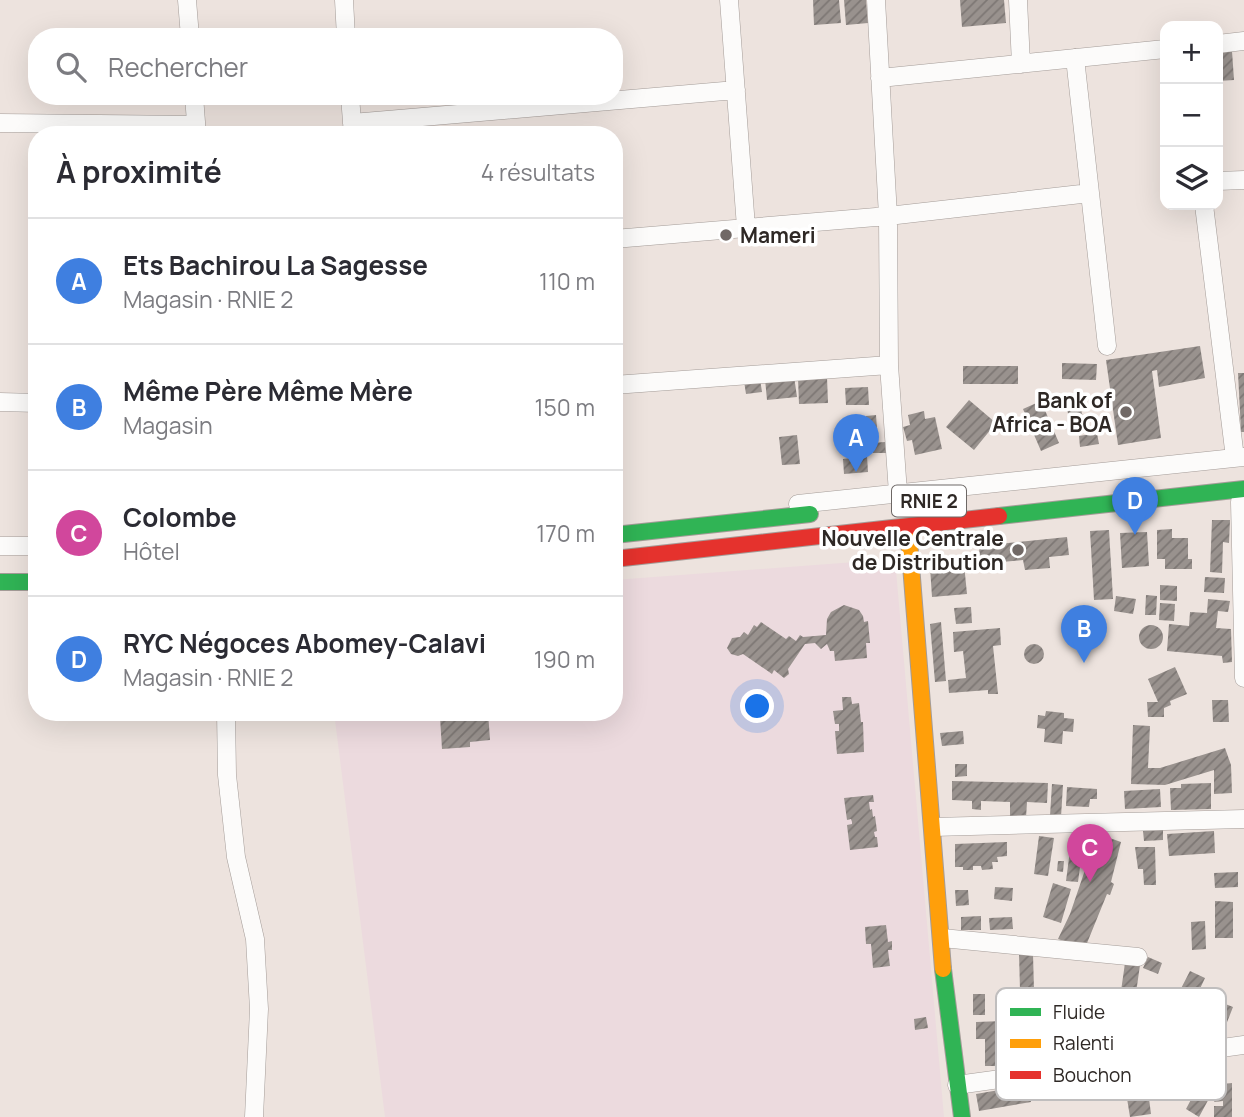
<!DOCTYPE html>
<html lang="fr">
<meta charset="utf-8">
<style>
:root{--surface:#fff;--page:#f2f2f3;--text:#2b2b33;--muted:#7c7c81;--line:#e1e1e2;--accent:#716966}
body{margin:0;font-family:Manrope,sans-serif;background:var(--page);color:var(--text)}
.controls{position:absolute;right:21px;top:21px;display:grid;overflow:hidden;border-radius:14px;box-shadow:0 7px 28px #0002}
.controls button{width:63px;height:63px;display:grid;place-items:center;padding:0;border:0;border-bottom:2px solid var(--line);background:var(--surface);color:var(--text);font:35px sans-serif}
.you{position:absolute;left:758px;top:707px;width:24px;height:24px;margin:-18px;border:5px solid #fff;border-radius:50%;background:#1a73e8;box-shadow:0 0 0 10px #1a73e833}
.badge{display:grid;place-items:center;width:46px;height:46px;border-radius:50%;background:var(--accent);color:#fff;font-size:23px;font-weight:700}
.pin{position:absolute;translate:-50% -58px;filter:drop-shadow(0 2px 4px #0008)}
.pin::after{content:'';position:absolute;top:37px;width:24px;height:21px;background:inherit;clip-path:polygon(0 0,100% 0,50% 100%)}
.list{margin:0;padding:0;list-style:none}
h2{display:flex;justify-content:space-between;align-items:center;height:91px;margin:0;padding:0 28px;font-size:30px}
h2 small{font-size:23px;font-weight:400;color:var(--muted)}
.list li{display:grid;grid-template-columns:46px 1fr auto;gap:21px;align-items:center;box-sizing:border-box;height:126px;padding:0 28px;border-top:2px solid var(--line)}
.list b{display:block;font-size:26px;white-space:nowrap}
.list p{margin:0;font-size:23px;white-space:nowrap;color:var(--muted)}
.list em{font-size:23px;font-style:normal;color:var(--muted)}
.icon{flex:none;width:38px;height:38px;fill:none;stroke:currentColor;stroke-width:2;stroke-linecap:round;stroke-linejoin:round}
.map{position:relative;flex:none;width:1244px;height:1117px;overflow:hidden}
.search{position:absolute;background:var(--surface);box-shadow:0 7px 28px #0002;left:28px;top:28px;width:595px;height:77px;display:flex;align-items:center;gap:18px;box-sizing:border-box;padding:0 24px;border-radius:28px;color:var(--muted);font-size:26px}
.panel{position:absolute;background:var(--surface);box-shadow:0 7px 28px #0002;left:28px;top:126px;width:595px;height:595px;border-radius:28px}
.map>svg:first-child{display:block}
</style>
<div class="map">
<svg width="1244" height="1117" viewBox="0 0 1244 1117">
<defs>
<pattern id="building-hatch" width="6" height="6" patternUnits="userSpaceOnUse" patternTransform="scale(1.75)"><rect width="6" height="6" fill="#99928e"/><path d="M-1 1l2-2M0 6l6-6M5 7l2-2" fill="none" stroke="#7d7774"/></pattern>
</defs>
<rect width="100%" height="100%" fill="#ede3de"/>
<path fill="#ecdade" d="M895,559L944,1117H385L334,712H614V580Z"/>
<path fill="url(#building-hatch)" d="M813,0H839L841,23L814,25Z
M844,0H866L868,23L846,25Z
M960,0H1004L1006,23L962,27Z
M1232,51L1234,80L1218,81V52Z
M1200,346L1205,378L1159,387L1157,370L1152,371L1161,438L1118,445L1106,360Z
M1062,363L1097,364L1096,380L1062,379Z
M963,366H1018V384H963Z
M1238,373H1244V432H1241Z
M794,376L797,397L767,400L765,379Z
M827,377L828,403L799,404L798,378Z
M760,379L762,392L746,394L744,381Z
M868,387L869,405H846L845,388Z
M1078,399L1083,417L1070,420L1065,403Z
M969,400L996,423L974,450L946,427Z
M1041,401L1059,443L1041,451L1023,409Z
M924,411L925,419L935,417L942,449L915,455L912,440L907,441L903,427L910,425L908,415Z
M876,415L877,429H867L866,416Z
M1097,433L1099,444L1080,447L1079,436Z
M797,435L800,464L782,465L779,437Z
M885,442L886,453H873L872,443Z
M867,456L868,472L844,474L843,459Z
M1212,520H1230L1229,543L1223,542L1222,573L1210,572Z
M1172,529V538H1188V559H1192V569H1165V559H1157V530Z
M1109,530L1113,599L1094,600L1090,531Z
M1147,532L1149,566L1122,568L1120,533Z
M1067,537L1069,555L1049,557L1050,568L1025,570L1023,560L980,564L979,546Z
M964,564L967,594L932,597L930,567Z
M1205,577L1225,578L1224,593L1204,592Z
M1160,585L1177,586V601L1160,600Z
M1146,595L1157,596L1156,615H1145Z
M1116,596L1136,599L1133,614L1114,611Z
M1208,599L1230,601L1228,612L1218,611L1216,628L1231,629L1232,662L1223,663L1222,656L1167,651L1169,624L1189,626L1190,612L1207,613Z
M1160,603L1175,604L1174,621L1159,620Z
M844,605L859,610L863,616L864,622L868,621L870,643H866L867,658L835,661L834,651H830L827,644L821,649L815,643L805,644L788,669L789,674L784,678L774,670L772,674L743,654L738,656L731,654L727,648L732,638L740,637L744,632L748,635L754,625L757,627L761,622L786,639L789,636L796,641L800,635L803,637L826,635L827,619L831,612Z
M971,607L972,623L956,624L954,608Z
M941,622L946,681L935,682L930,624Z
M1139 637a12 12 0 1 1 24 0a12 12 0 1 1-24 0Z
M1000,628L1001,645L993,646L998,694H988V690L949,693L948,680L966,678L963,651L954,652L953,632Z
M1024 654a10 10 0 1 1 20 0a10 10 0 1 1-20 0Z
M1175,667L1187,694L1170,701L1171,705L1164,708V717H1148L1147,702H1158L1148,679Z
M842,697H851L852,704L859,703L861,722H863L864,752L837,754L835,731H839V724H835L833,711L843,710Z
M1212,700H1228L1229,722H1213Z
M1046,711L1064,713V718L1074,719L1073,732L1063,731L1062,744L1044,742L1045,729L1037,728L1038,715L1045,716Z
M453,712H488L490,740L470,742V747L442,749L440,717L454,716Z
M1133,725L1150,726L1148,768H1160L1225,748L1231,765L1232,793L1214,794V770L1165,785L1131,784Z
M963,731L964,744L942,746L940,733Z
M955,764H967V776L955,777Z
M952,781L1048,783L1047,803L1027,802L1026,818L1010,817V802L981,801V810L972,809V801L952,800Z
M1211,783V809L1171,810L1170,788H1181V784Z
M1052,784L1063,785L1061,817L1050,816Z
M1067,787L1097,789V799H1090L1089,807L1066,806Z
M1160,789L1161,807L1125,809L1124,791Z
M873,795L874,802H869L870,810L872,809L873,817L875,816L877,831L874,832L875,837H877L878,847L850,850L847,825L852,824V822L851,819L847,820L844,798Z
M1163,830V840L1144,841L1143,831Z
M1214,831L1215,853L1169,856L1167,834Z
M1095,833L1121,842L1111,882L1114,884L1110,895L1107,894L1085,948L1058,939L1070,914L1084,873Z
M1072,835L1084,837L1078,882L1066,881Z
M1039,836L1054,838L1048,876L1034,874Z
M1007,842V856L997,857L998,862H992L993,869L982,870L981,866H973V870H963V867H955V844Z
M1135,847H1155L1156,885H1144L1143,869H1138Z
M1058,861H1064L1063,872L1057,871Z
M1238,872V887L1215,888L1214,873Z
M1053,883L1071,889L1061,923L1043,917Z
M995,887L1013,888L1012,901L994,899Z
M955,890H968L969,905L956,906Z
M1215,901L1233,902V938H1215Z
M981,916V930H961V917Z
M1012,917L1013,929L990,930L989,918Z
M1205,921L1206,949L1192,950L1191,922Z
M886,925L888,942L892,941V950H888L890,966L873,968L871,944H866L865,927Z
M1019,954H1033L1034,990H1020Z
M1148,957L1162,963L1158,974L1143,968Z
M1125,963L1140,965L1136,993L1121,991Z
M1190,971L1205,978L1189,1012L1173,1004Z
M973,994H985V1015H973Z
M1218,1001L1233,1007L1224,1030L1209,1024Z
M926,1017L928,1028L915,1030L914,1019Z
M1003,1021V1066H985V1039H976V1022Z
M1205,1073L1219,1080L1199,1117L1186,1109Z
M1147,1083L1151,1114L1130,1117L1125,1086Z
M1232,1083V1117H1214V1106H1223V1101L1214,1102L1223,1084Z
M1028,1085L1031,1102L979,1111L976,1094Z"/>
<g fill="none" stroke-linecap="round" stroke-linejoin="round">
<g stroke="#a49c98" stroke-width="19">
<path id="street" d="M187,0L190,37
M344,0L346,37
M729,0L746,227
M876,0L888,216L889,365L898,493
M1018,0L1021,64
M1218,44L1244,41
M1075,58L1107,346
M880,78L1165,49
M194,96L197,135
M350,96L353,135
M0,123L196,125
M352,123L736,90
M1218,181L1244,180
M1204,205L1235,458
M614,239L888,216L1090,193
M614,385L889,365
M0,402L37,403
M1240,502L1244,678
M798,504L1244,457
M0,546H37
M226,712L227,775L236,857L255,939L259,1009L254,1117
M933,827L1244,819
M942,938L1138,957
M957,1085L1244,1045"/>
</g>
<g stroke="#a49c98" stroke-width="18">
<path id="fast" d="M999,516L1244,489
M614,535L810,514
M0,582H37
M943,969L962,1117"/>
</g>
<g stroke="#a49c98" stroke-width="18">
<path id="slow" d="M909,540L943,969"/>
</g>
<g stroke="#a49c98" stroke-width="18">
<path id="jam" d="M614,559L999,516"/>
</g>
<use href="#street" stroke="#fcfbfa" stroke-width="18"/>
<use href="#fast" stroke="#30b455" stroke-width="16"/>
<use href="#slow" stroke="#ff9f0a" stroke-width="16"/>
<use href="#jam" stroke="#e5322d" stroke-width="16"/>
</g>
<g fill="#716966" stroke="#fff" stroke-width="2.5">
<circle cx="726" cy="235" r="7"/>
<circle cx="1126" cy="412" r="7"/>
<circle cx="1018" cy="550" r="7"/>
</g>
<g text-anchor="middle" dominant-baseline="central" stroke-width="7" stroke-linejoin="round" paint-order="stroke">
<rect fill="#fff" stroke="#6d6866" stroke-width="2" x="892" y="485.5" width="74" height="31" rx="5"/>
<g font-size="19" font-weight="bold" fill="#2e2825">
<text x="929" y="501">RNIE 2</text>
</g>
<g font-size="21" font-weight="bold" fill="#2e2825" stroke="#fff" text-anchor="end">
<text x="740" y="235" text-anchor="start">Mameri</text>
<text x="1112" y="400">Bank of<tspan x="1112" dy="24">Africa - BOA</tspan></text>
<text x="1004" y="538">Nouvelle Centrale<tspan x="1004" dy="24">de Distribution</tspan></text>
</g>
</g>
<rect x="996" y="988" width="230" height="112" rx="10" fill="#fff" stroke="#c0bebe" stroke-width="2"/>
<rect x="1010" y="1008" width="31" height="8" fill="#30b455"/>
<rect x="1010" y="1039" width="31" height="9" fill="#ff9f0a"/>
<rect x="1010" y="1071" width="31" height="8" fill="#e5322d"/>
<g font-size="19" fill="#2e2825">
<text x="1053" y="1019">Fluide</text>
<text x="1053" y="1050">Ralenti</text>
<text x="1053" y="1082">Bouchon</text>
</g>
</svg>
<div class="controls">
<button>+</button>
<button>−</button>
<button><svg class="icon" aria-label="layers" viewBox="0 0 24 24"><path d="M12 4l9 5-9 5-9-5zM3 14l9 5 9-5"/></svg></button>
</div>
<div class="you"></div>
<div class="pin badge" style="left:856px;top:472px;background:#3f7fe0">A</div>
<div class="pin badge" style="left:1084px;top:663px;background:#3f7fe0">B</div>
<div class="pin badge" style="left:1090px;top:882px;background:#d1479c">C</div>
<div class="pin badge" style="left:1135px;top:535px;background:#3f7fe0">D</div>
<div class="search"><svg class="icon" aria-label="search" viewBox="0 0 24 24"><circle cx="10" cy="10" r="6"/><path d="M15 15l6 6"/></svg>Rechercher</div>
<section class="panel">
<h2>À proximité<small>4 résultats</small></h2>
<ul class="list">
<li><span class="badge" style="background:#3f7fe0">A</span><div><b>Ets Bachirou La Sagesse</b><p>Magasin · RNIE 2</p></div><em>110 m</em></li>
<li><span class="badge" style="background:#3f7fe0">B</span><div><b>Même Père Même Mère</b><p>Magasin</p></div><em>150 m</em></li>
<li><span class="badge" style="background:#d1479c">C</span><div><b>Colombe</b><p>Hôtel</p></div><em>170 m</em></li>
<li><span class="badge" style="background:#3f7fe0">D</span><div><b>RYC Négoces Abomey-Calavi</b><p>Magasin · RNIE 2</p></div><em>190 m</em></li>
</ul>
</section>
</div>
